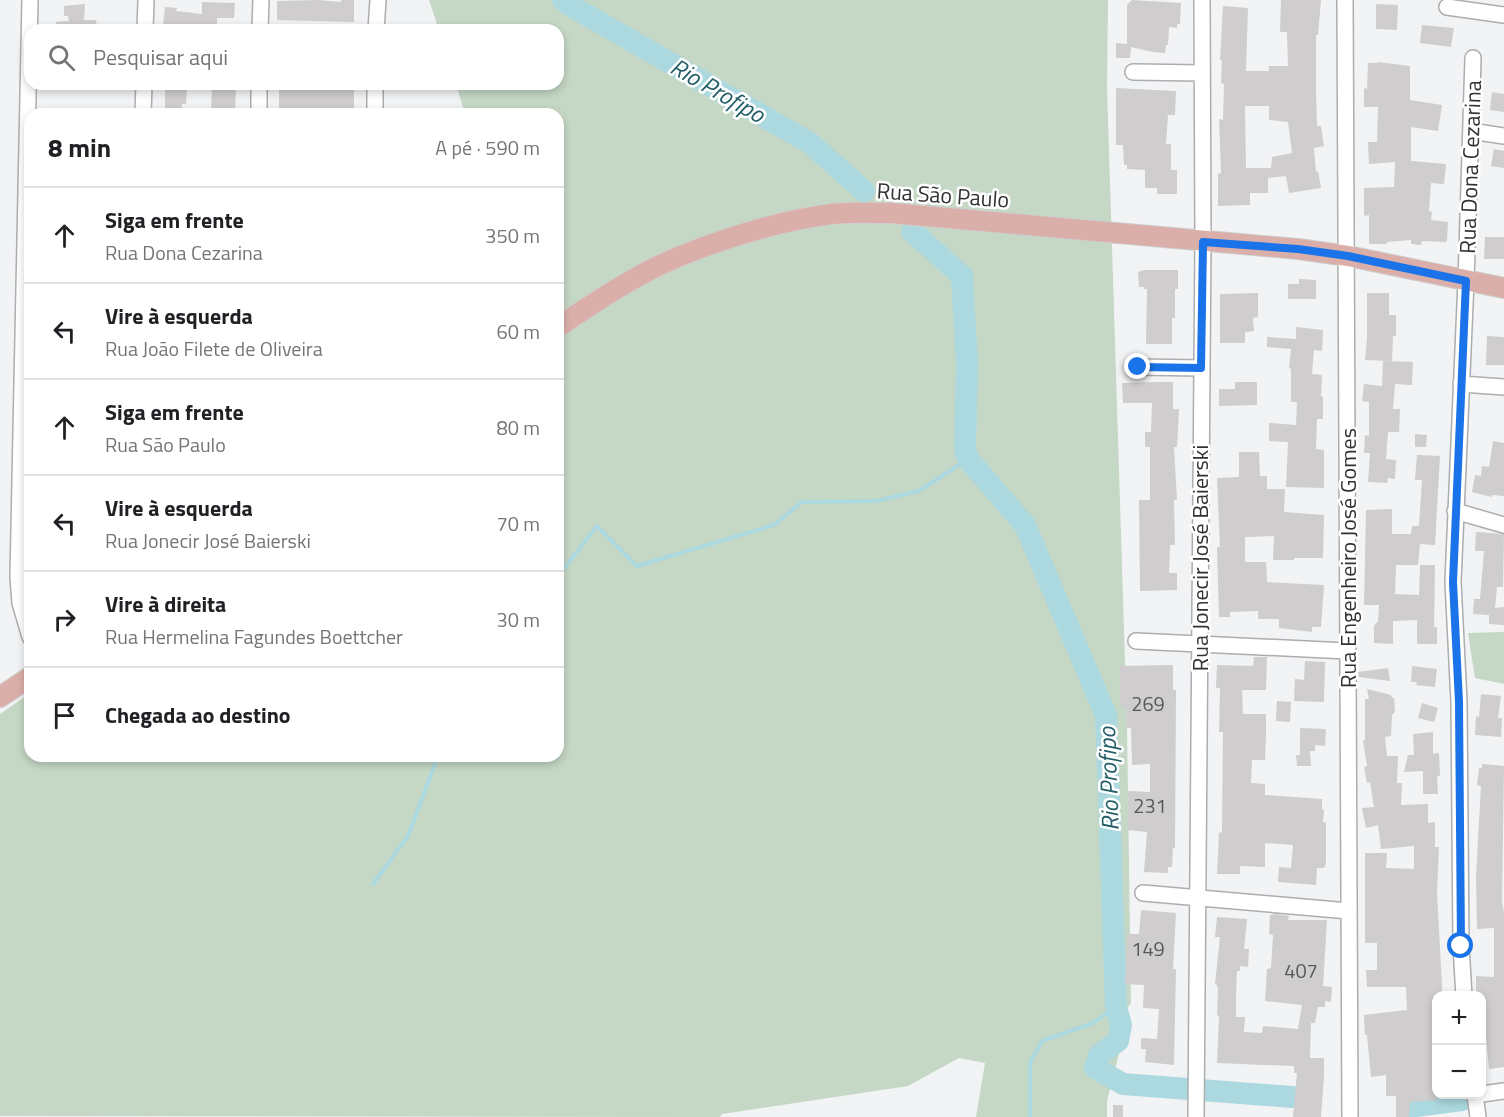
<!DOCTYPE html>
<html lang="pt">
<meta charset="utf-8">
<style>
:root{--surface:#fff;--page:#f6f6f6;--text:#202124;--muted:#757577;--line:#e0e0e0}
body{margin:0;font-family:"Titillium Web",sans-serif;background:var(--page);color:var(--text)}
.controls{position:absolute;right:18px;bottom:18px;display:grid;overflow:hidden;border-radius:12px;box-shadow:0 3px 9px #0003}
.controls button{width:54px;height:54px;display:grid;place-items:center;padding:0;border:0;border-bottom:2px solid var(--line);background:var(--surface);color:var(--text);font:30px sans-serif}
.stop{position:absolute;width:18px;height:18px;margin:-14px;border:4px solid #1a73e8;border-radius:50%;background:#fff}
.stop.end{background:#1a73e8;border-color:#fff;box-shadow:0 2px 6px #0008}
.list{margin:0;padding:0;list-style:none}
h2{display:flex;justify-content:space-between;align-items:center;height:78px;margin:0;padding:0 24px;font-size:26px}
h2 small{font-size:20px;font-weight:400;color:var(--muted)}
.list li{display:grid;grid-template-columns:39px 1fr auto;gap:18px;align-items:center;box-sizing:border-box;height:96px;padding:0 24px;border-top:2px solid var(--line)}
.list b{display:block;font-size:22px;white-space:nowrap}
.list p{margin:0;font-size:20px;white-space:nowrap;color:var(--muted)}
.list em{font-size:20px;font-style:normal;color:var(--muted)}
.icon{flex:none;width:33px;height:33px;fill:none;stroke:currentColor;stroke-width:2;stroke-linecap:round;stroke-linejoin:round}
.map{position:relative;flex:none;width:1504px;height:1117px;overflow:hidden}
.search{position:absolute;background:var(--surface);box-shadow:0 3px 9px #0003;left:24px;top:24px;width:540px;height:66px;display:flex;align-items:center;gap:15px;box-sizing:border-box;padding:0 21px;border-radius:18px;color:var(--muted);font-size:22px}
.panel{position:absolute;background:var(--surface);box-shadow:0 3px 9px #0003;left:24px;top:108px;width:540px;height:654px;border-radius:18px}
.map>svg:first-child{display:block}
</style>
<div class="map">
<svg width="1504" height="1117" viewBox="0 0 1504 1117">
<rect width="100%" height="100%" fill="#f2f3f5"/>
<path fill="#c5d7c5" d="M429,0H1108L1107,87L1127,726L1131,1003L1110,1032L1119,1054L1107,1101V1117H976L985,1063L959,1058L908,1086L722,1114L720,1117L0,1116V714L30,693V756H558V114H465L456,84H558V30H439Z
M1504,632V684L1475,678L1468,633Z"/>
<g fill="none" stroke-linecap="round" stroke-linejoin="round">
<path stroke="#acd9e0" stroke-width="4" d="M558,576L597,526L637,566L774,525L802,502L876,501L919,491L968,459
M373,884L408,836L438,756
M1030,1117V1062L1042,1041L1093,1023L1116,1007"/>
<path stroke="#acd9e0" stroke-width="22" d="M563,0L571,6L810,143L864,191
M912,231L962,276L967,363L965,450L968,459L1025,525L1106,715L1116,1007L1121,1025L1118,1041L1099,1055L1095,1068L1123,1084L1292,1097
M1409,1107L1462,1100"/>
</g>
<path fill="#cfcdcd" fill-rule="evenodd" d="M318,0L341,2V0H354V22L277,20V1Z
M1132,0L1181,3L1180,24H1177V28L1169,27L1168,45H1166L1165,53L1153,52L1131,47L1130,58H1116V43L1127,44V5Z
M1281,0H1321L1318,35H1316V90L1317,126H1321L1324,146L1314,148L1316,172L1318,171L1321,188L1289,193L1286,176L1268,178V193H1250V205L1218,206V174L1221,173L1219,119L1223,120L1224,84L1221,83L1222,60H1220L1223,6L1248,8L1246,71H1269V66H1288L1287,32H1280ZM1245,106H1269V120L1288,122L1292,153L1272,157L1271,168H1246Z
M202,2L235,3L234,18H217V30H202V27L179,24V27L163,26L165,7L177,8L176,11L202,14Z
M85,4L84,20H96L97,30H56V22L69,21L68,16H64V6Z
M1376,4L1398,5L1397,30L1376,29Z
M1422,25L1454,28L1451,47L1420,43Z
M1378,62L1410,66V100L1442,105L1438,131L1411,127V161L1446,164L1444,184L1431,183L1429,211L1432,212L1431,220L1448,222L1447,241L1445,242L1422,241L1421,245L1411,244V240L1387,242V244H1369V215L1364,216V188L1394,187L1395,162L1369,164L1368,142H1377L1378,107H1364V88L1367,89L1368,63H1378Z
M212,84H236L235,114L211,113Z
M279,84H354V114L293,112V114H279Z
M165,86H187L186,104H182L181,114H165Z
M1116,88L1176,91L1175,115H1168L1166,144H1171V170H1177V194H1157V188H1145V170L1127,169V165H1124L1123,145H1116Z
M1492,92L1504,94V112L1490,110Z
M1494,149L1504,151V168L1491,166Z
M1485,237H1504V259H1484Z
M1144,270H1178V289H1175V318H1172V344H1146L1147,289H1144V287H1139L1138,272Z
M1299,279L1316,280V299H1288V284H1299Z
M1258,293V317L1253,318L1254,331L1245,332V343H1220V294Z
M1367,293H1389V315H1396V336H1393L1392,361L1365,360L1367,339Z
M1296,327L1323,330L1322,351L1314,350L1312,374L1322,375L1321,396L1323,397V419H1317L1316,449L1324,450V488L1286,487L1288,442L1269,441V423L1296,425L1297,402H1291V369L1289,368L1291,349L1267,347V337L1296,339Z
M1487,336L1504,337V365H1486Z
M1383,361L1413,362L1412,385L1395,384L1393,409H1400L1399,432H1388L1386,459L1396,460L1395,479L1388,478L1387,483L1368,482L1370,453H1364L1365,435L1369,436V402L1362,401L1364,384L1382,386Z
M1158,382H1173V409H1179L1177,447H1174L1177,500H1174L1175,545H1170L1169,573H1177V590L1140,591L1139,500H1150V447H1145V432H1151L1152,403H1123L1122,383Z
M1235,382H1257V405L1219,406V389H1235Z
M1415,434L1427,435L1426,447H1415Z
M1493,441L1504,443V496L1492,495V497L1472,492L1475,475L1481,476L1482,466L1489,467Z
M1239,452H1259L1260,476H1267V489H1285L1284,512L1324,515L1323,558H1294V560H1273L1274,536L1245,537V562H1266L1267,582L1324,585L1321,627H1312V632L1279,628V619H1258V611L1230,612V617H1219L1217,547H1220L1217,478L1239,477Z
M1417,455L1440,456L1435,545L1420,544L1418,565H1396L1395,594L1419,595L1420,565H1435L1434,627H1437V644H1417V620L1393,621V644L1374,643V626L1378,621L1379,605H1364L1366,510L1392,509V534H1411L1412,526H1419L1422,480H1415Z
M1476,532L1504,534L1503,587H1497L1495,608L1504,607V625L1489,624V615L1473,614L1474,599H1480L1484,551H1475Z
M1254,657H1267L1266,690H1242L1243,714H1266V737L1265,760H1252L1251,783L1265,784V795L1322,799V809L1324,810L1323,822L1326,823V863L1324,868H1317L1316,885L1278,882L1279,867L1291,868L1293,845L1265,843V867L1240,866V874H1217L1219,832L1222,833L1223,732H1219L1220,688H1216L1217,665L1253,666Z
M1305,661L1325,662L1324,702L1294,701L1295,679L1304,680Z
M1173,665V690H1176L1175,848H1173L1172,867H1168V873L1144,872L1147,832L1128,830V791L1150,792V764L1132,765L1131,728H1127L1126,707H1120V666Z
M1412,666L1437,669L1435,687L1416,685L1417,682H1411Z
M1388,668L1390,681L1358,677V672Z
M1367,689L1391,695L1392,698H1394L1395,712L1392,715L1391,736L1385,737L1387,756H1398L1397,783H1402L1401,805L1428,804V823L1435,822V847H1439L1437,892L1442,986V996H1437V1100L1410,1102L1409,1117H1396V1096H1386V1075L1371,1077L1367,1035H1365L1364,1015L1407,1010L1406,987H1367L1366,970H1377V943H1365V853H1387L1386,868L1414,869V846L1381,849L1378,825L1366,828L1362,808L1374,807L1370,782L1367,783L1364,767L1367,766L1363,740H1365V699H1369Z
M1481,694L1501,696L1498,718H1502L1501,737L1475,735L1476,716L1479,717Z
M1277,701L1291,702L1290,722L1276,721Z
M1422,703L1438,708L1434,722L1418,718Z
M1300,728L1326,729L1325,746L1315,745V751H1310L1311,766H1297L1296,755H1300Z
M1433,732V754L1439,753L1440,776H1437L1438,794H1423V771L1404,772L1408,755H1414L1413,734Z
M1482,764L1504,766L1502,901L1504,913V1067L1489,1069L1482,993H1476V976L1494,977V928L1477,929L1476,876L1481,786L1477,785L1479,768H1482Z
M1141,910L1176,913L1173,969H1176L1174,1065L1145,1062L1146,1049H1141V1038L1157,1039L1159,1009L1143,1008L1144,985L1125,984L1127,934H1139Z
M1276,914L1289,916L1288,920H1327L1323,986L1332,987L1331,1002L1325,1001V1007H1318L1315,1023H1311L1310,1058H1324V1076L1321,1117H1293L1297,1073H1294V1066L1217,1063L1219,1016L1217,1015L1218,990L1217,985L1215,984L1220,937H1215L1217,917L1247,919L1244,949H1249L1248,967L1240,966V971H1237L1236,996V1017H1245L1244,1032L1262,1033L1263,1026L1298,1029L1302,1005L1265,1001L1267,969L1271,968L1273,935L1269,934L1270,915Z
M1113,1105H1123V1117H1113Z"/>
<g fill="none" stroke-linecap="round" stroke-linejoin="round">
<g stroke="#acadae" stroke-width="18">
<path id="minor" d="M1345,0L1350,1117
M1447,7L1504,15
M145,30L146,0
M260,30L261,0
M376,30L378,0
M1133,72L1202,73
M143,114L144,84
M259,114V84
M375,114V84
M1471,131L1504,136
M1138,367L1201,368
M1461,384L1504,387
M1455,511L1504,525
M30,637L20,603L18,577L30,0
M1136,641L1347,651
M1143,893L1349,911
M1464,996L1461,946L1459,702L1453,582L1466,281L1473,58
M1475,1094L1478,1117
M1482,1094L1504,1091
M1196,1117L1203,241L1202,0"/>
</g>
<g stroke="#cecece" stroke-width="22">
<path id="major" d="M558,327C591,305 625,282 660,265C707,243 780,220 832,214C851,212 872,213 891,213L1298,249L1348,256L1504,288
M0,697L30,677"/>
</g>
<use href="#minor" stroke="#fff" stroke-width="15"/>
<use href="#major" stroke="#dbafa9" stroke-width="20"/>
</g>
<g fill="none" stroke-linecap="round" stroke-linejoin="round">
<path stroke="#1a73e8" stroke-width="8" d="M1138,367L1201,368L1203,242L1298,249L1348,256L1466,281L1453,582L1459,702L1461,946"/>
</g>
<g text-anchor="middle" dominant-baseline="central" stroke-width="5" stroke-linejoin="round" paint-order="stroke">
<g font-size="20" fill="#585959">
<text x="1148" y="703">269</text>
<text x="1150" y="805">231</text>
<text x="1148" y="948">149</text>
<text x="1301" y="970">407</text>
</g>
<g font-size="22" fill="#313232" stroke="#fff">
<text transform="translate(1470 167) rotate(-88)">Rua Dona Cezarina</text>
<text transform="translate(943 195) rotate(4)">Rua São Paulo</text>
<text transform="translate(1200 558) rotate(-90)">Rua Jonecir José Baierski</text>
<text transform="translate(1348 558) rotate(-90)">Rua Engenheiro José Gomes</text>
</g>
<g font-size="24" font-style="italic" fill="#225e67" stroke="#fff">
<text transform="translate(718 90) rotate(30)">Rio Profipo</text>
<text transform="translate(1108 779) rotate(-92)">Rio Profipo</text>
</g>
</g>
</svg>
<div class="controls">
<button>+</button>
<button>−</button>
</div>
<div class="stop" style="left:1461px;top:946px"></div>
<div class="stop end" style="left:1138px;top:367px"></div>
<div class="search"><svg class="icon" aria-label="search" viewBox="0 0 24 24"><circle cx="10" cy="10" r="6"/><path d="M15 15l6 6"/></svg>Pesquisar aqui</div>
<section class="panel">
<h2>8 min<small>A pé · 590 m</small></h2>
<ul class="list">
<li><svg class="icon" aria-label="ahead" viewBox="0 0 24 24"><path d="M12 20V5M6 11l6-6 6 6"/></svg><div><b>Siga em frente</b><p>Rua Dona Cezarina</p></div><em>350 m</em></li>
<li><svg class="icon" aria-label="left" viewBox="0 0 24 24"><path d="M17 20v-9H6M10 6l-5 5 5 5"/></svg><div><b>Vire à esquerda</b><p>Rua João Filete de Oliveira</p></div><em>60 m</em></li>
<li><svg class="icon" aria-label="ahead" viewBox="0 0 24 24"><path d="M12 20V5M6 11l6-6 6 6"/></svg><div><b>Siga em frente</b><p>Rua São Paulo</p></div><em>80 m</em></li>
<li><svg class="icon" aria-label="left" viewBox="0 0 24 24"><path d="M17 20v-9H6M10 6l-5 5 5 5"/></svg><div><b>Vire à esquerda</b><p>Rua Jonecir José Baierski</p></div><em>70 m</em></li>
<li><svg class="icon" aria-label="right" viewBox="0 0 24 24"><path d="M7 20v-9h11M14 6l5 5-5 5"/></svg><div><b>Vire à direita</b><p>Rua Hermelina Fagundes Boettcher</p></div><em>30 m</em></li>
<li><svg class="icon" aria-label="arrive" viewBox="0 0 24 24"><path d="M6 21V4h12l-3 4 3 4H6"/></svg><div><b>Chegada ao destino</b></div></li>
</ul>
</section>
</div>
